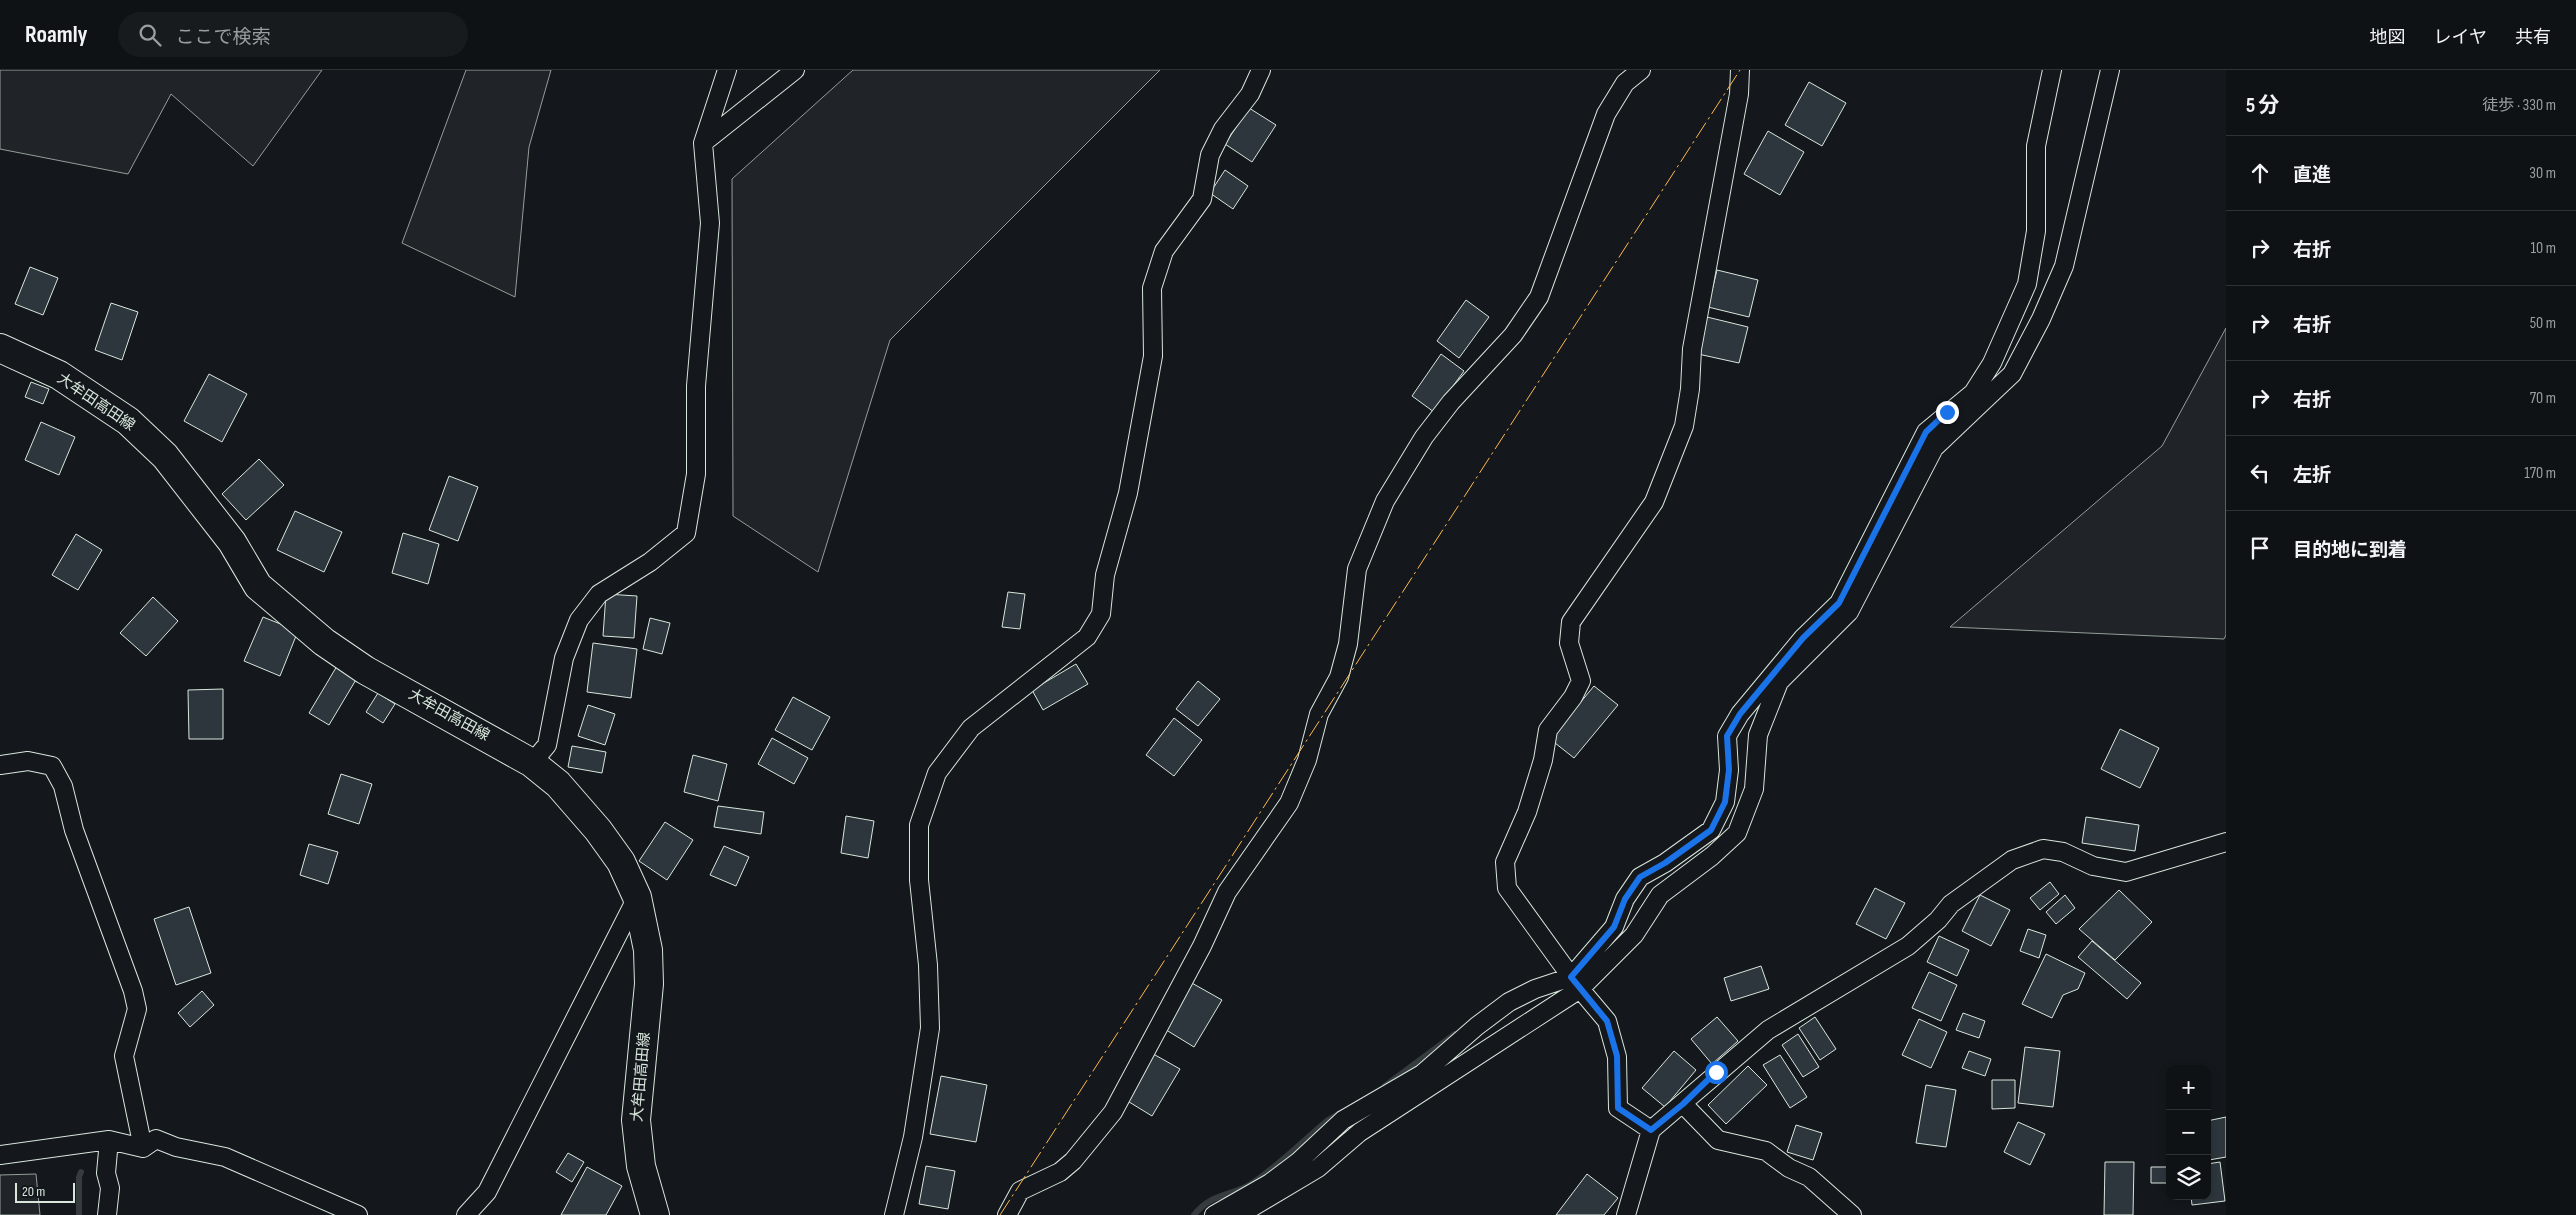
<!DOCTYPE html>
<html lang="ja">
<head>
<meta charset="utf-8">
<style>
	:root { --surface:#0f1215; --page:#181b1e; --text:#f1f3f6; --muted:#9b9ea0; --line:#2f3234 }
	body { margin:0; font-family:"Sofia Sans Condensed","Noto Sans JP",sans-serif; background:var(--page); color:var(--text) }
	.controls { position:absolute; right:15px; bottom:15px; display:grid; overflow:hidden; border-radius:10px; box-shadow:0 2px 8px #0003 }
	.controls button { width:45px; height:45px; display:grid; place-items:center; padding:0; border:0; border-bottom:1px solid var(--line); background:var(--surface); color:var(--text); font:25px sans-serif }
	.scale { position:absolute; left:15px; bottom:12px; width:60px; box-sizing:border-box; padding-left:5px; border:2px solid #d8e6dc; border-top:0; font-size:14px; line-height:18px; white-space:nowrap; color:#d8e6dc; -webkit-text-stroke:4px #14181c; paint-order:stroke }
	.stop { position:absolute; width:15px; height:15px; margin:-11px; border:4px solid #1a73e8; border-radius:50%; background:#fff }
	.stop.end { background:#1a73e8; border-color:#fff; box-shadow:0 1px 5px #0008 }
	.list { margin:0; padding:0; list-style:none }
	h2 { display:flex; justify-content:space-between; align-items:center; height:65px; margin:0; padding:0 20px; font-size:21px }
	h2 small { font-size:16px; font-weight:400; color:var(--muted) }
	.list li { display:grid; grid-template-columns:32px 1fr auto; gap:15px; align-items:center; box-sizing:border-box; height:75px; padding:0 20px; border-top:1px solid var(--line) }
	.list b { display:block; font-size:19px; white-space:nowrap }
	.list em { font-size:16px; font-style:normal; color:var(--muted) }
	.icon { flex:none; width:28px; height:28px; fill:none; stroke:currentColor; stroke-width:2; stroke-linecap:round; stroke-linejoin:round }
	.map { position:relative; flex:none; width:2226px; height:1145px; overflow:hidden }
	header { display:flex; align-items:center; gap:30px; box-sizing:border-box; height:70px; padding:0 25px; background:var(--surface); border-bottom:1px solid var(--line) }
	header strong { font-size:24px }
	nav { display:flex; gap:28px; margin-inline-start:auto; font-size:18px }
	.search { width:350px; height:45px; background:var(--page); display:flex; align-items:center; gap:12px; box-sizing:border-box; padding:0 18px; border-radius:28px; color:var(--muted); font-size:19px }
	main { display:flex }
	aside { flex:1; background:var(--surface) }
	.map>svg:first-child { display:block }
</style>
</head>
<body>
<header>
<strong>Roamly</strong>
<div class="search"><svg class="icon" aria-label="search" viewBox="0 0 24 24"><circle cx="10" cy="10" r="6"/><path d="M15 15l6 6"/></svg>ここで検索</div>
<nav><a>地図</a><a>レイヤ</a><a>共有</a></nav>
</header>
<main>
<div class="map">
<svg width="2226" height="1145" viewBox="0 0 2226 1145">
	<rect width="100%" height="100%" fill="#14181c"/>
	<path fill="#202428" stroke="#939e99" d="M0 0H322L253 96 171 24 128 104 0 79Z
		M466 0H551L529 77 515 227 402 173Z
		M853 0H1160L890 270 818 502 733 446 732 109Z
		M2226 258V565L2224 569 1950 557 2162 376Z
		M36 1104 40 1145H0V1105Z"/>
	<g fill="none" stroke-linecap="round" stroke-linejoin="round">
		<path stroke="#363b3e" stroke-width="6" d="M1385 1016 1455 964
			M79 1145V1107L81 1102
			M1194 1145C1211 1123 1231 1126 1251 1114 1275 1099 1305 1069 1328 1050L1340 1043"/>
	</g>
	<path fill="#2c363c" stroke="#d8e6dc" d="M1809 12 1846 33 1822 76 1785 55Z
		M1249 38 1276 55 1252 92 1225 74Z
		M1768 61 1804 82 1780 125 1744 104Z
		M1225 100 1248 116 1233 139 1210 123Z
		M30 197 58 208 43 245 15 234Z
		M1717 200 1758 210 1749 247 1708 237Z
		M1466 230 1489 247 1459 288 1437 271Z
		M111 233 138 242 122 290 95 280Z
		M1707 247 1748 257 1739 293 1698 284Z
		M1441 284 1464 301 1434 342 1412 326Z
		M209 304 247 324 222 372 184 351Z
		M31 312 49 319 43 334 25 327Z
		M41 352 75 367 59 405 25 390Z
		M259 389 284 415 246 450 222 424Z
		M449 406 478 417 458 471 429 460Z
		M295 441 342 462 324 502 277 480Z
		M403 463 439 474 428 514 392 503Z
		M76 464 102 480 78 520 52 505Z
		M1008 522 1025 524 1020 559 1002 557Z
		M606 524 637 526 634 568 603 566Z
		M153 527 178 551 146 586 120 563Z
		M263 547 298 561 280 606 244 591Z
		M650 548 670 553 662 584 643 579Z
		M593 573 637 579 631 628 587 622Z
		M1076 594 1088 614 1043 640 1032 620Z
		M337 596 357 608 329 655 309 643Z
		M1198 611 1220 629 1198 656 1176 639Z
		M1594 616 1618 635 1574 688 1550 669Z
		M223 619V669H189L188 620Z
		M378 623 395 634 383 653 366 642Z
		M793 627 830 647 812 680 775 660Z
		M588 635 615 644 605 675 578 666Z
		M1174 648 1202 670 1174 706 1146 685Z
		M2120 659 2159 678 2140 718 2101 699Z
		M772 668 808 688 794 714 758 694Z
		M572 676 606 682 602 703 568 697Z
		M693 685 727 694 718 731 684 722Z
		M341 704 372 714 359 754 328 744Z
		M718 736 764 742 761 764 714 757Z
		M846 746 874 751 868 788 841 783Z
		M2086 747 2139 755 2135 781 2082 773Z
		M665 752 693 770 667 810 639 791Z
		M309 774 338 782 328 814 300 805Z
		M724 776 749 787 736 816 710 805Z
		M2050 812 2059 824 2040 840 2030 828Z
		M1875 818 1905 833 1886 869 1856 854Z
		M2119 820 2152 852 2115 890 2079 859Z
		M1980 825 2010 840 1991 876 1962 861Z
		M2065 825 2075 838 2056 854 2046 842Z
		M189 837 211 903 176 915 154 849Z
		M2028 859 2046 865 2039 888 2020 881Z
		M1939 866 1969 880 1957 906 1927 892Z
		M2092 871 2141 913 2127 929 2078 887Z
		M2046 884 2085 903 2078 919 2063 925 2052 948 2022 934Z
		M1761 896 1769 919 1731 931 1724 908Z
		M1929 902 1957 915 1941 951 1912 938Z
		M1190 912 1222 930 1194 977 1163 958Z
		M202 921 214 935 190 957 178 943Z
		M1963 943 1985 951 1979 968 1956 960Z
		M1717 947 1738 971 1712 994 1691 969Z
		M1815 947 1836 979 1820 990 1799 958Z
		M1919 949 1947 962 1931 998 1902 985Z
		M1798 964 1819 997 1803 1007 1782 975Z
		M2025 977 2060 981 2053 1037 2018 1033Z
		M1148 981 1180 999 1152 1046 1121 1027Z
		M1674 981 1696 1000 1665 1037 1642 1018Z
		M1969 981 1991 989 1985 1006 1962 998Z
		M1780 985 1807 1027 1790 1038 1763 995Z
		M1748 996 1767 1015 1726 1054 1708 1035Z
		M941 1006 987 1015 976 1072 930 1064Z
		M1992 1010H2015V1038L1992 1039Z
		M1926 1015 1956 1020 1946 1077 1916 1073Z
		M2226 1047V1087L2209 1090 2207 1051Z
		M2018 1052 2045 1064 2030 1095 2004 1082Z
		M1796 1055 1822 1063 1813 1090 1787 1082Z
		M568 1083 584 1092 572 1112 556 1102Z
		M2105 1092H2134L2133 1145H2104Z
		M2220 1092 2225 1131 2192 1135 2191 1126H2207V1094Z
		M926 1096 955 1101 948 1139 919 1134Z
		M587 1097 622 1116 606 1145H561Z
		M2151 1097H2170V1113H2151Z
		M1587 1104 1618 1128 1604 1145H1556Z"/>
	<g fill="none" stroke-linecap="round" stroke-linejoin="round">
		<defs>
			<path id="minor" d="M703 73 795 0
				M1975 339 2012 304 2041 249 2064 196 2110 0
				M532 693 547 675 564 588 579 550 599 524 650 492 686 463 696 404V316L710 153 703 73 727 0
				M0 695 28 691 52 696 63 716 74 760 133 921 137 939 124 986 143 1078
				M1683 1034 1718 1070 1766 1081 1789 1098 1809 1107 1852 1145
				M1651 1060 1618 1038 1617 987 1607 951 1580 919 1507 818 1505 792 1527 742 1543 690 1548 660 1573 627 1581 611 1569 573 1571 552 1654 432 1684 356 1690 319 1692 279 1739 24 1740 0
				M0 1085 109 1070 143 1078 156 1069 176 1077 225 1087 358 1145
				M107 1145 110 1118 106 1103 109 1070
				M466 1145 487 1122 637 827
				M894 1145 913 1067 930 958 928 895 919 810V755L937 703 971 658 1087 567 1101 544 1105 505 1128 423 1153 286 1152 218 1164 181 1202 129 1210 85 1223 59 1250 24 1261 0
				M1007 1145 1020 1121 1060 1102 1073 1091 1113 1042 1202 876 1227 822 1289 733 1307 690 1319 644 1339 607 1348 574 1357 499 1385 431 1424 367 1451 332 1513 265 1539 227 1606 44 1625 13 1641 0
				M1214 1145 1270 1113 1298 1092 1343 1050 1422 1004 1477 956 1509 932 1535 919 1571 907 1614 857 1625 829 1640 807 1665 793 1711 760 1725 732 1729 700 1727 666 1740 644 1803 568 1839 533 1926 362 1973 323
				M1239 1145 1318 1098 1360 1062 1580 919 1634 865 1660 825 1712 786 1737 763 1754 719 1758 665 1779 612 1849 542 1934 378 1975 339 1973 323 1992 293 2027 214 2036 161V76L2052 0
				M1626 1145 1651 1060 1768 960 1908 876 1938 850 1951 834 2012 790 2043 779 2063 782 2093 796 2126 802 2226 772"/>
			<path id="primary" d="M0 278 59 305 128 351 165 386 232 472 258 516 324 572 365 600 532 693 558 714 598 760 621 792 637 827 648 880 649 914 636 1050 641 1096 655 1145"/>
		</defs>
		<use href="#minor" stroke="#d8e6dc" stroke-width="20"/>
		<use href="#primary" stroke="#d8e6dc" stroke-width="30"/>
		<use href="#minor" stroke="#14181c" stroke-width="18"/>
		<use href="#primary" stroke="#14181c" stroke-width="28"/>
		<path stroke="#ffb74d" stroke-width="1" stroke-dasharray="18 4 2.5 4" stroke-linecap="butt" d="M1000 1145 1740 0"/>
	</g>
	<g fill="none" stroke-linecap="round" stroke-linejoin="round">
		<path stroke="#1a73e8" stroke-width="6" d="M1716 1002 1683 1034 1651 1060 1618 1038 1617 986 1607 951 1571 907 1614 857 1625 829 1640 807 1665 793 1711 760 1725 732 1729 700 1727 666 1740 644 1803 568 1839 533 1926 362 1947 342"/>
	</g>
	<g text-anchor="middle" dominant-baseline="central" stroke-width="4" stroke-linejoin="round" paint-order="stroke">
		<g font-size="15" fill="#d8e6dc" stroke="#14181c">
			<text transform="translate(96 332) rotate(34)">大牟田高田線</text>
			<text transform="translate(449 645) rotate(29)">大牟田高田線</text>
			<text transform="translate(641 1007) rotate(-85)">大牟田高田線</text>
		</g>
	</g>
</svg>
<div class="controls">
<button>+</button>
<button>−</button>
<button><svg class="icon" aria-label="layers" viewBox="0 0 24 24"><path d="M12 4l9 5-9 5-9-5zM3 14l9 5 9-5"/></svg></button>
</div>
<div class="scale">20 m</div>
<div class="stop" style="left:1716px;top:1002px"></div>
<div class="stop end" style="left:1947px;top:342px"></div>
</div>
<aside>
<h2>5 分<small>徒歩 · 330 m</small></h2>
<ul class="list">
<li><svg class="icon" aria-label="ahead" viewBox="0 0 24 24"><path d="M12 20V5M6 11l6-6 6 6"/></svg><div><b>直進</b></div><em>30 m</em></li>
<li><svg class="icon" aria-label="right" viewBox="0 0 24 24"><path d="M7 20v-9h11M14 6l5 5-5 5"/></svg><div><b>右折</b></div><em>10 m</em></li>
<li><svg class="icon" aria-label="right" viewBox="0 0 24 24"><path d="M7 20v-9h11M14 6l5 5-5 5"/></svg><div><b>右折</b></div><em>50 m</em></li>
<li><svg class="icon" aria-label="right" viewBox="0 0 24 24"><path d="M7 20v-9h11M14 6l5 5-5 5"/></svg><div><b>右折</b></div><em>70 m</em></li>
<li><svg class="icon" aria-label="left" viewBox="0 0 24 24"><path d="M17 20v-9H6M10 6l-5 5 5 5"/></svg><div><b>左折</b></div><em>170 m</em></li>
<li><svg class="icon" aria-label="arrive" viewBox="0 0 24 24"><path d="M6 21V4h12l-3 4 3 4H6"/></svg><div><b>目的地に到着</b></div></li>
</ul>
</aside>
</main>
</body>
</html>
